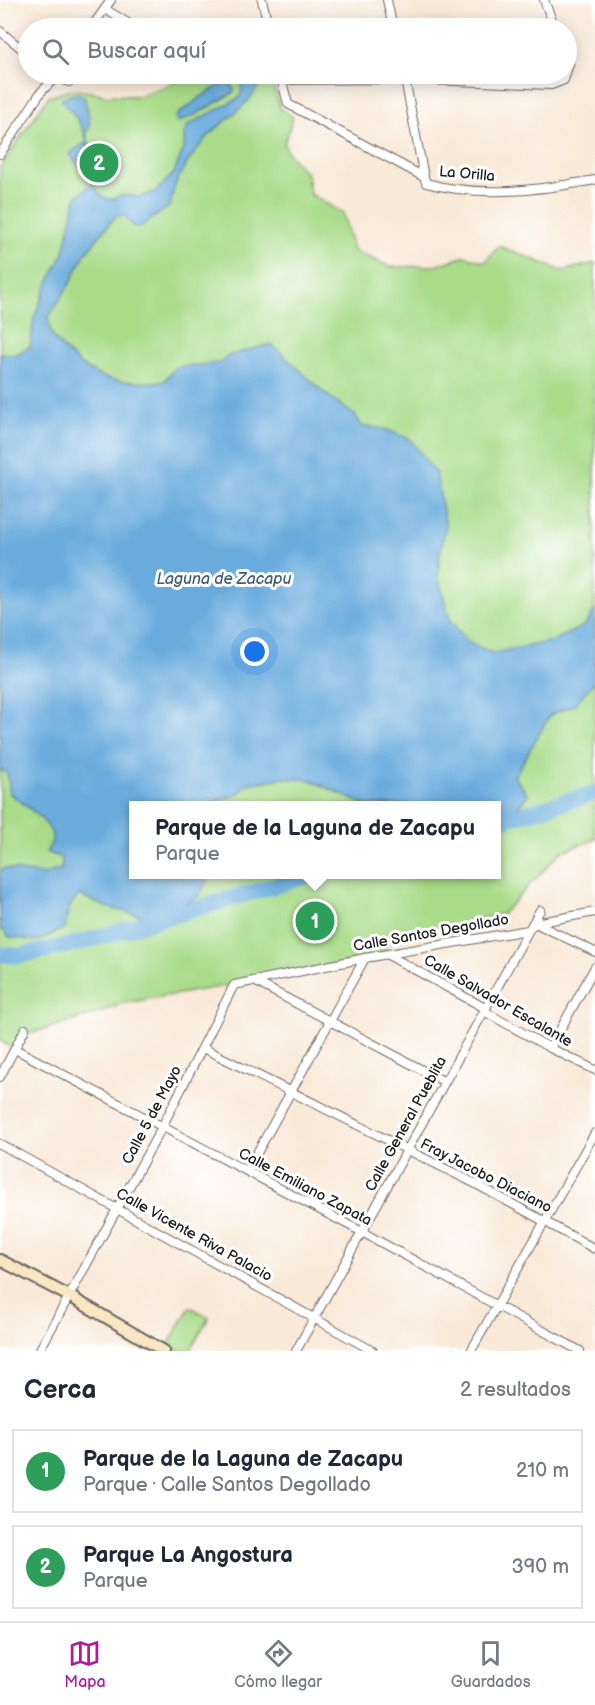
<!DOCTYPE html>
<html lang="es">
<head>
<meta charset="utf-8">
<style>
	:root { --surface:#fff; --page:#f6f6f7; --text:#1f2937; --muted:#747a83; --line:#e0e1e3; --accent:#b5179e }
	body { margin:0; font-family:"Balsamiq Sans",sans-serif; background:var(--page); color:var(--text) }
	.you { position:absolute; left:255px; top:652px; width:21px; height:21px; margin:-15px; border:4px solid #fff; border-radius:50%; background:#1a73e8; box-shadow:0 0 0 9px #1a73e833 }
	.badge { display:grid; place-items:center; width:39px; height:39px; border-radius:50%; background:var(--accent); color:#fff; font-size:20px; font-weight:700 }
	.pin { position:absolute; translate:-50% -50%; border:3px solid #fff; box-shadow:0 2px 6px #0006 }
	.popup { position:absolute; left:129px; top:801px; width:372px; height:78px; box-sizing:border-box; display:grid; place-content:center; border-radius:0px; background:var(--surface); filter:drop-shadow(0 2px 4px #0005); font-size:20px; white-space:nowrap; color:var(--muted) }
	.popup b { font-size:22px; color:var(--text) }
	.popup::after { content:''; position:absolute; left:50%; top:100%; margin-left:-12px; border:12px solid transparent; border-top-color:var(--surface) }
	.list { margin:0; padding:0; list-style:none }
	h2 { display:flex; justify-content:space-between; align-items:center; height:78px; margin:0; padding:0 24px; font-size:26px }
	h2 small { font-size:20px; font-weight:400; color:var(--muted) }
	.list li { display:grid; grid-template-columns:39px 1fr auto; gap:18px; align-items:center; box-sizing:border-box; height:84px; margin:0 12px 12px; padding:0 12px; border:2px solid var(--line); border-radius:0px }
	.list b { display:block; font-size:22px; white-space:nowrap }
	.list p { margin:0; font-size:20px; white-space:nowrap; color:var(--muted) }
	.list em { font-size:20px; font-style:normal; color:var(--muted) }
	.icon { flex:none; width:33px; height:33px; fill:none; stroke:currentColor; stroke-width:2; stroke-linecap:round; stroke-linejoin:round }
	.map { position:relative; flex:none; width:595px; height:1351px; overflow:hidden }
	.search { position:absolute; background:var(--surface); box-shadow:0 3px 15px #0003; left:18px; right:18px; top:18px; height:66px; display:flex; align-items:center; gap:15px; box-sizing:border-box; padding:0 21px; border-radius:33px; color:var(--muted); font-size:22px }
	.sheet { height:270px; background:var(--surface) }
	nav { display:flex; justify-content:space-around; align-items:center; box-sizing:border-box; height:84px; border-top:2px solid var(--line); background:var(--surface); font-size:16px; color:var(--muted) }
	nav a { display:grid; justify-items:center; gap:3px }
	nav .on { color:var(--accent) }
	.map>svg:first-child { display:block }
</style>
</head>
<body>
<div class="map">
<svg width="595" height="1351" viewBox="0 0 595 1351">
	<rect width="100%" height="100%" fill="#fff"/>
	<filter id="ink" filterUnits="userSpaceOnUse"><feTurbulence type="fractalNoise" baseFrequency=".0167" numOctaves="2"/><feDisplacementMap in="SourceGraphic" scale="12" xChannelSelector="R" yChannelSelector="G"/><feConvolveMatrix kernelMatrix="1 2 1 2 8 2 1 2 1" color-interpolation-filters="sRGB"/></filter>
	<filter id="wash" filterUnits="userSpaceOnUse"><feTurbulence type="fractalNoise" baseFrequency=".008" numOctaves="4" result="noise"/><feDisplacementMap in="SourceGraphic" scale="24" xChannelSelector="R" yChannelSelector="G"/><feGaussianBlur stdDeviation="1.35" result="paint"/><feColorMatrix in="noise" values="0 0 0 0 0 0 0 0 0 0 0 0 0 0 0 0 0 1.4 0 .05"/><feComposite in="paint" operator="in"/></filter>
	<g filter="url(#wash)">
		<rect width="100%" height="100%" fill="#f9e9d8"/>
		<path fill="#a9db89" stroke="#627c52" stroke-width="1.5" fill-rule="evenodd" d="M188 74H270L280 108 293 117 284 144 289 154 307 174 310 194 343 213 353 250 390 267 435 266 465 256 485 262 499 246 562 271 595 263V839L561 852 502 914 396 939 384 945 388 955 254 981 120 1004 103 1012 29 1034 25 1030 15 1049 0 1041V167L48 97 74 89 106 95 137 96 164 87ZM134 806H496V874H134Z
			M190 1307 209 1317 190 1351H180L168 1345Z"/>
		<path fill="#69abdd" stroke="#42647c" stroke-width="1.5" d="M245 74H260C262 100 221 120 205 140 195 152 182 168 176 183 173 190 172 198 170 206L140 227 133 226 124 215 115 217 85 254 69 285 48 318C50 335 54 338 65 350 97 384 119 382 163 382L176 367 220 363 227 356 271 344 326 394 356 416 362 426 385 429 410 439 436 474 446 526 440 552 438 577 450 620 469 643 493 653 553 641 585 625 595 610V681L574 705 550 715 514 777 528 794 517 809 497 815 496 806 365 805 310 780 282 778 248 784C236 800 227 794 212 805L134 806V874L208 875 209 878 199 896 175 910 145 917 103 906 80 895C68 904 67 915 65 928L38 941 9 937 0 927V872L4 868 44 875 62 868V858L46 852C48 849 52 843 52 839 55 826 21 801 10 794L7 772 0 770V353L14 355 30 347 34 318 46 288 64 252 76 197 92 184 87 171 79 166 69 154 85 143 89 152C87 136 81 123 71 111 67 106 63 105 62 99L76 93 84 96C86 107 94 123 86 133L91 149 90 161 97 191 100 195 111 200 122 195 141 197 156 191 174 173 184 147V134L188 125 239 98 242 90 240 80Z
			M229 83 234 89 233 93 197 114 178 122 176 121V116C189 106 213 85 229 83Z"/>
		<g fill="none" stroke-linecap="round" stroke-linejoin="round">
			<path stroke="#69abdd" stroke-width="16" d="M496 822 595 793
				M0 954 18 956 79 943 315 874"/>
		</g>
	</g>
	<g filter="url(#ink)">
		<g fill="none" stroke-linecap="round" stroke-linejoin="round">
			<defs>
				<path id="street" d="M262 0 269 28
					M387 0 393 28
					M544 0 555 28
					M105 9 136 28
					M91 28 111 0
					M0 31 28 54
					M566 57 569 64 566 73
					M52 74 69 82
					M280 74 288 104 424 177 426 183C480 198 540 190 595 180
					M404 74 424 177
					M282 80 405 79 551 85 564 80 566 74
					M0 154 41 92 59 74
					M535 923 595 952
					M388 955 485 1008 489 1014 550 1048 595 1070
					M254 981 445 1082
					M203 1048 474 1183 595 1249
					M550 1048 595 967
					M15 1049 362 1232 580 1351
					M0 1077 25 1029
					M0 1144 373 1351
					M247 1171 365 958
					M39 1351 162 1127 234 985 365 958 528 930 535 923 595 912
					M296 1351 540 910
					M471 1351 595 1133"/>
				<path id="secondary" d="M0 1260 69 1296 164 1351"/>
			</defs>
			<use href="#street" stroke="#69645e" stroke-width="10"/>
			<use href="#secondary" stroke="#69645e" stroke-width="14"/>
			<use href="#street" stroke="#fff" stroke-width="8"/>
			<use href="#secondary" stroke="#f9e7c3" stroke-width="10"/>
		</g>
	</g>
	<g text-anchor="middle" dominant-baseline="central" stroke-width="6" stroke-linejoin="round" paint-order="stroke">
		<g font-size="15" fill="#1c1c1c" stroke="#fff">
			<text transform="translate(467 174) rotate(5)">La Orilla</text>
			<text transform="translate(431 933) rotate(-10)">Calle Santos Degollado</text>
			<text transform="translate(498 1001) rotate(30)">Calle Salvador Escalante</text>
			<text transform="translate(152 1115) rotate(-62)">Calle 5 de Mayo</text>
			<text transform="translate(406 1124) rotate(-61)">Calle General Pueblita</text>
			<text transform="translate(486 1176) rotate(27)">Fray Jacobo Diaciano</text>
			<text transform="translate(305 1187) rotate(28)">Calle Emiliano Zapata</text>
			<text transform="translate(194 1235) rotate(29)">Calle Vicente Riva Palacio</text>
		</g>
		<g font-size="16" font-style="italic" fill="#3f5c73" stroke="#fff">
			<text x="224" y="579">Laguna de Zacapu</text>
		</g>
	</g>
</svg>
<div class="you"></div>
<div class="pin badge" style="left:315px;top:921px;background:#2e9e5b">1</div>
<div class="popup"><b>Parque de la Laguna de Zacapu</b>Parque</div>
<div class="pin badge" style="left:99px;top:163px;background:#2e9e5b">2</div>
<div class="search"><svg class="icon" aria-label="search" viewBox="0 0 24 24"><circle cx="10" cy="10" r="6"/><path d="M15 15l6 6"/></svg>Buscar aquí</div>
</div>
<section class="sheet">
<h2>Cerca<small>2 resultados</small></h2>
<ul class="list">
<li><span class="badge" style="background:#2e9e5b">1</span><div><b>Parque de la Laguna de Zacapu</b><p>Parque · Calle Santos Degollado</p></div><em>210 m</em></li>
<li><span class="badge" style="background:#2e9e5b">2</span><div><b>Parque La Angostura</b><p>Parque</p></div><em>390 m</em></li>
</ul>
</section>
<nav>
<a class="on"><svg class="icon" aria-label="map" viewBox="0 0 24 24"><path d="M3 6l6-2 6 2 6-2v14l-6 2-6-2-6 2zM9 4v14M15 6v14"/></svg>Mapa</a>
<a><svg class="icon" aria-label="directions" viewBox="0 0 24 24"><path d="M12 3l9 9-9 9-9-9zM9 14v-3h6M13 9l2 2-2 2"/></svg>Cómo llegar</a>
<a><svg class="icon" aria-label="saved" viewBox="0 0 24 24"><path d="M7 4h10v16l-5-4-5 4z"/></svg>Guardados</a>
</nav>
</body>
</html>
